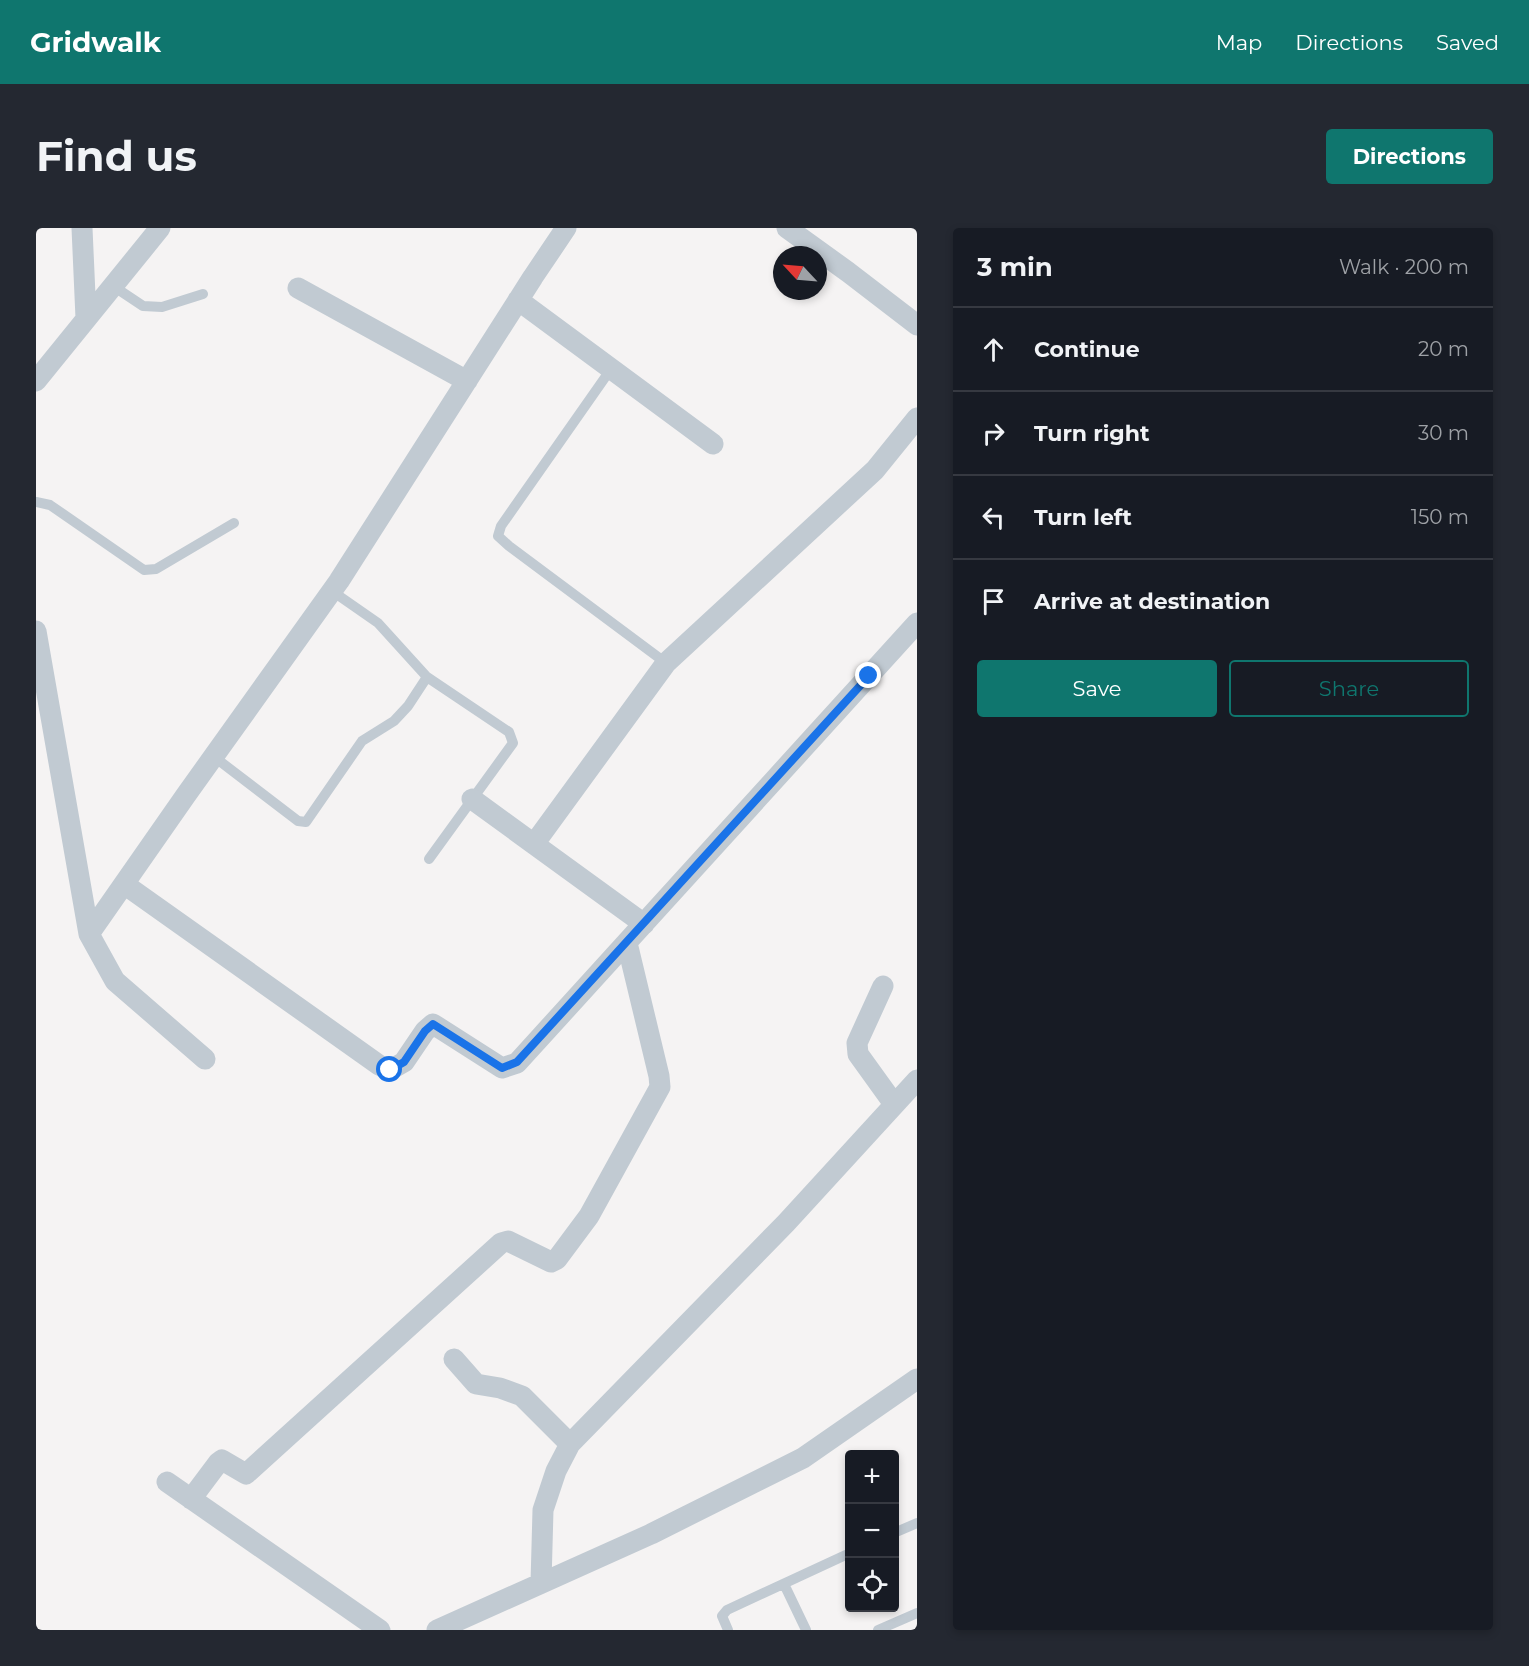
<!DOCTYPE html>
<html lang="en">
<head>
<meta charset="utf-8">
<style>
	:root { --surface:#171b24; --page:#242831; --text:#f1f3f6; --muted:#9ea1a6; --line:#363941; --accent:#0f766e }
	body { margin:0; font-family:Montserrat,sans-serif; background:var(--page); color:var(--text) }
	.controls { position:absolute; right:18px; bottom:18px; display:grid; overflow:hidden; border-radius:6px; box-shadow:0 3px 9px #0003 }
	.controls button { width:54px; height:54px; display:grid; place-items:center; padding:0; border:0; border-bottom:2px solid var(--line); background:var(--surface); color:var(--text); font:30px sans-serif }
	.compass { position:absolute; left:737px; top:18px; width:54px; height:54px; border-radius:50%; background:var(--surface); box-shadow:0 3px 9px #0003; rotate:296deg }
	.stop { position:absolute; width:18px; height:18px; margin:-14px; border:4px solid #1a73e8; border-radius:50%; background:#fff }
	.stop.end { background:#1a73e8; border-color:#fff; box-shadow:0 2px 6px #0008 }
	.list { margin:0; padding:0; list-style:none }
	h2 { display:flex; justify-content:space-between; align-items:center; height:78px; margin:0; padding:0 24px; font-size:26px }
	h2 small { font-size:20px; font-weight:400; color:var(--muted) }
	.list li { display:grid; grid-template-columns:39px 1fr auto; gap:18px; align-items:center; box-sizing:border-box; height:84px; padding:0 24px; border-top:2px solid var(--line) }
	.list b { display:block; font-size:22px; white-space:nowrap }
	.list em { font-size:20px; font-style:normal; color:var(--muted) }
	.actions { display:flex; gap:12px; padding:18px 24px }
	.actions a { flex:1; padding:14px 0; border:2px solid var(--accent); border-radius:6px; text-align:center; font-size:21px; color:var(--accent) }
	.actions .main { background:var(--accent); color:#fff }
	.icon { flex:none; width:33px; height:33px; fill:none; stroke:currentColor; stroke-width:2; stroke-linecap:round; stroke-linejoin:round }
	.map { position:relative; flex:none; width:881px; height:1402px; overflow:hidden; border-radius:6px }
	header { display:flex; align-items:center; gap:36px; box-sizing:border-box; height:84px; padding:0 30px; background:var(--accent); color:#fff }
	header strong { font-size:28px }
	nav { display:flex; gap:33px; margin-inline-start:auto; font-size:21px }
	.intro { display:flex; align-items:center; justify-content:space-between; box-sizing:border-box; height:144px; padding:0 36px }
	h1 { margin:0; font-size:42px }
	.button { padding:15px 27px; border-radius:6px; background:var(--accent); color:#fff; font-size:21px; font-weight:700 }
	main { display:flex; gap:36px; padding:0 36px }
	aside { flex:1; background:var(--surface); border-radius:6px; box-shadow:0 3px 9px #0003 }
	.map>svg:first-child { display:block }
</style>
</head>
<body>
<header>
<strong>Gridwalk</strong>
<nav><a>Map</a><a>Directions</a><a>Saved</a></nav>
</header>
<div class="intro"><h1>Find us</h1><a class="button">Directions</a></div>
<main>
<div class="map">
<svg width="881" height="1402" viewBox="0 0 881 1402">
	<rect width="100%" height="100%" fill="#f5f3f3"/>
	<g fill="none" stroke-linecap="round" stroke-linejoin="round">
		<path stroke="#c1cad2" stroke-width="10" d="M77 58 107 78 126 79 167 66
			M575 141 465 298 462 308 473 318 630 435
			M0 274 14 277 108 342 120 341 198 295
			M296 363 342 395 391 449 473 504 477 515 393 631
			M177 528 262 593 270 594 326 513 358 493 372 478 391 449
			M858 1305 881 1295
			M748 1356 770 1402
			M692 1402 686 1388 691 1382 814 1325
			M842 1402 881 1385"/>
		<path stroke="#c1cad2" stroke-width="21" d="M46 0 50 90
			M751 0 812 44 881 97
			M262 60 431 153
			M482 72 677 216
			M0 153 124 0
			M0 403 53 706 79 753 169 831
			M436 571 608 696
			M498 616 630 435 839 242 881 190
			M88 656 343 837 354 842 368 834 389 803 397 796 466 840 481 835 881 395
			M53 706 150 567 303 353 497 49 530 0
			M847 758 821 815 822 826 858 876
			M418 1131 440 1156 464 1160 486 1168 534 1216
			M131 1254 344 1402
			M155 1271 182 1235 186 1232 210 1246 465 1015 472 1013 515 1034 521 1031 553 988 624 859 623 848 591 715
			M505 1355 507 1282 520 1243 534 1216 750 995 881 852
			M401 1402 615 1306 767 1230 881 1151"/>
	</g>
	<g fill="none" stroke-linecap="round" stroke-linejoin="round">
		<path stroke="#1a73e8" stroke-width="8" d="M354 842 368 834 389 803 397 796 466 840 481 834 833 448"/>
	</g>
</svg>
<div class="controls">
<button>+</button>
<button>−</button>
<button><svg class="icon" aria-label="locate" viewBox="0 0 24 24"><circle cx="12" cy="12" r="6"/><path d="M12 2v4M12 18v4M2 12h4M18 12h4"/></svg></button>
</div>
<svg class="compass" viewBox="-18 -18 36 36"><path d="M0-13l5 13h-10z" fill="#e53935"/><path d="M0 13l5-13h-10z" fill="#9ea1a6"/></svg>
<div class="stop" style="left:354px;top:842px"></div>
<div class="stop end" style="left:833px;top:448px"></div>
</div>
<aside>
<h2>3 min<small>Walk · 200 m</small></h2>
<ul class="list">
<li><svg class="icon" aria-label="ahead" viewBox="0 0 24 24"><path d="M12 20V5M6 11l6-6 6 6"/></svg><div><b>Continue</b></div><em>20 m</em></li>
<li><svg class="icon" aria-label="right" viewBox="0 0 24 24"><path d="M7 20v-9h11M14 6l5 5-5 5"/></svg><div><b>Turn right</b></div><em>30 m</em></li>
<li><svg class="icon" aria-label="left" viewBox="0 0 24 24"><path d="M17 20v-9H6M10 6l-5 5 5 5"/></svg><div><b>Turn left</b></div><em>150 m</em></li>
<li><svg class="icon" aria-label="arrive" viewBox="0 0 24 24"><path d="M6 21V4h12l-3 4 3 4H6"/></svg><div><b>Arrive at destination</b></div></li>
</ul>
<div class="actions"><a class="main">Save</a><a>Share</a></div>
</aside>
</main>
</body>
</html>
